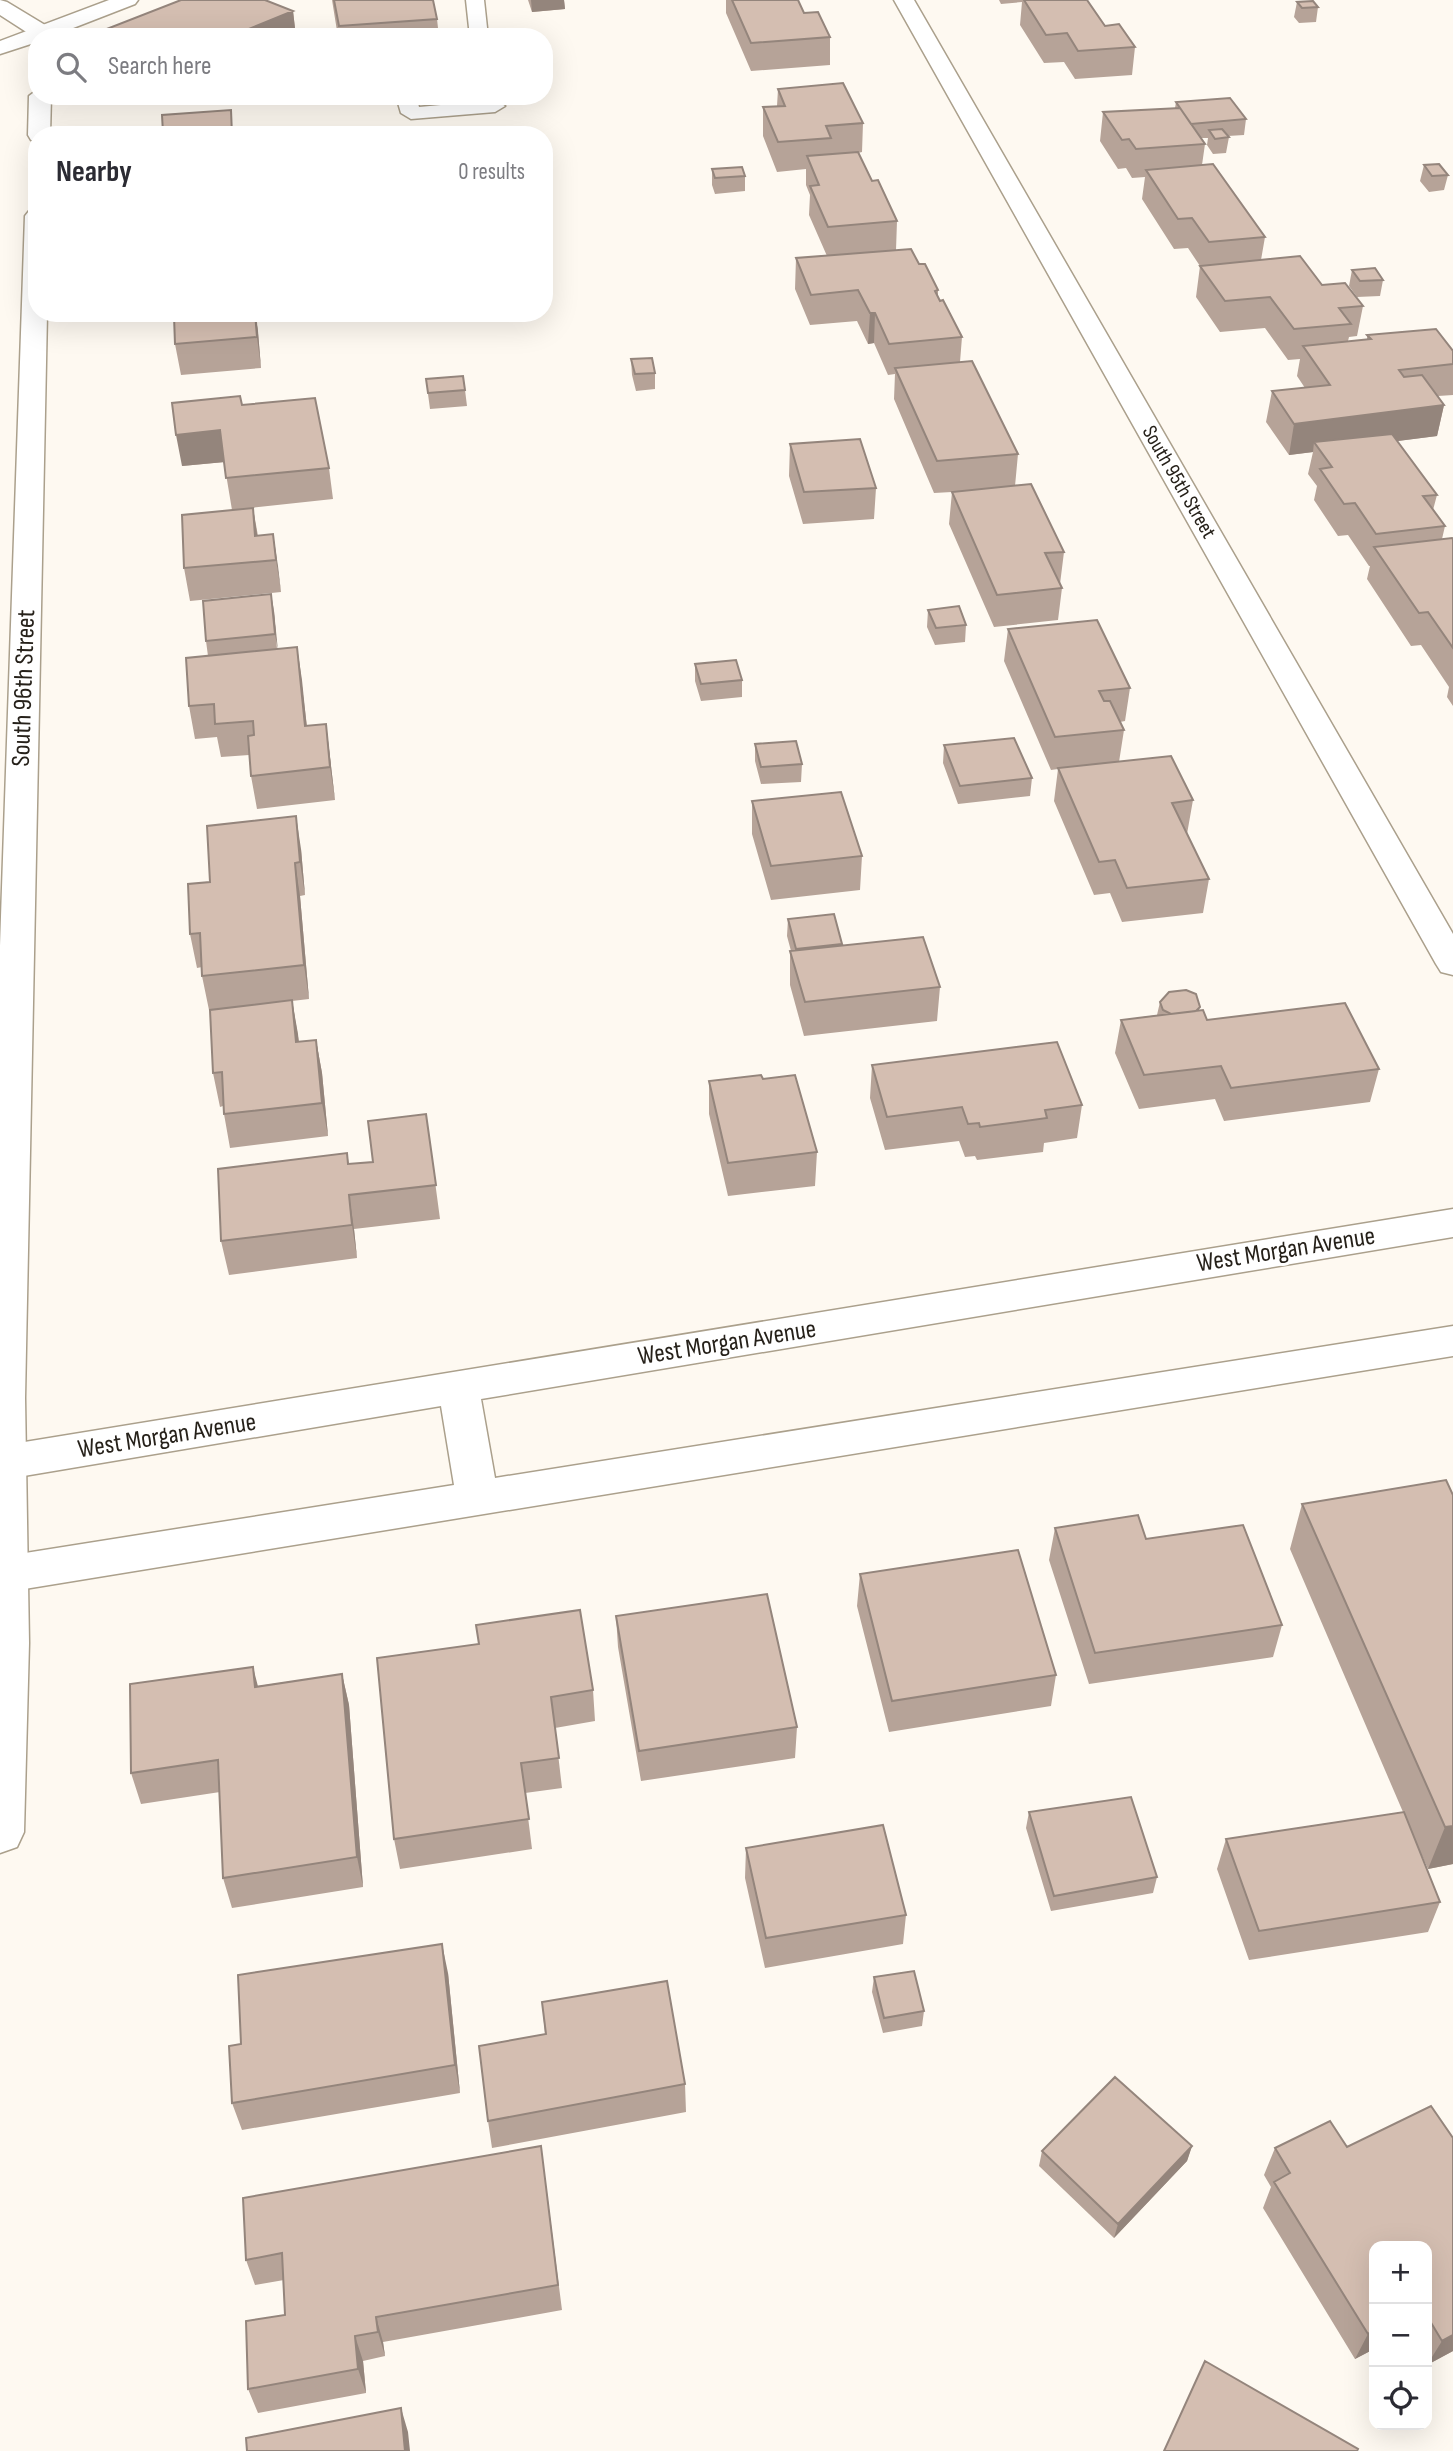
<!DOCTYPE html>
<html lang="en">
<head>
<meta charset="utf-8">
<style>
	:root { --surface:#fff; --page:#f7f7f7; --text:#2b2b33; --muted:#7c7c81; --line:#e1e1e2 }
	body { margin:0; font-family:"Sofia Sans Condensed",sans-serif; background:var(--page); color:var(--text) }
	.controls { position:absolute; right:21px; bottom:21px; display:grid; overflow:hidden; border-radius:14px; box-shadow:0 7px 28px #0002 }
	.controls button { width:63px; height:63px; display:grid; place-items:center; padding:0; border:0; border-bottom:2px solid var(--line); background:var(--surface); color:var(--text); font:35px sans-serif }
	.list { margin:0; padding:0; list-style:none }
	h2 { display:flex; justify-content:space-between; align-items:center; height:91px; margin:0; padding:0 28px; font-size:30px }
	h2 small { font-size:23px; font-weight:400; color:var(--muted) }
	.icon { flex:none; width:38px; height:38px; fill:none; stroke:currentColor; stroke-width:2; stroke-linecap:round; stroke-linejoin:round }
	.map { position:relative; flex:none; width:1453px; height:2451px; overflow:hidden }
	.search { position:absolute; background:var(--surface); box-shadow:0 7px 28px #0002; left:28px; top:28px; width:525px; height:77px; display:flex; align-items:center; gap:18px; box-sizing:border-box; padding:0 24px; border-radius:28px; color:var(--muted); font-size:26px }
	.panel { position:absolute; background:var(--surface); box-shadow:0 7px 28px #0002; left:28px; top:126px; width:525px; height:196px; border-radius:28px }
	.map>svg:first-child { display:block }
</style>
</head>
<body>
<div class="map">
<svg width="1453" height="2451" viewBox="0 0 1453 2451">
	<rect width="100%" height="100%" fill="#fef9f1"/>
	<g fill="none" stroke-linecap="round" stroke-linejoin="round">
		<defs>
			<path id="service" d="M466 0H484L488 37H470Z
				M396 96H416L419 107 495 100 505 106 495 112 411 119 401 113Z"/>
			<path id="minor" d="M0 0 7 2 50 28 52 37H37V42H33L31 35 0 15Z
				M894 0H914L1453 934V975L1441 972 1436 964Z
				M37 90V96H51L50 135H37V141L31 140 28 135 29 96Z
				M37 209V313H47L25 1398 29 1643 24 1832 17 1847 0 1853V946L25 216 29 211Z"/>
			<path id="tertiary" d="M1453 1209V1237L481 1399 495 1478 1453 1326V1356L0 1593V1557L454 1485 441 1406 0 1480V1446Z"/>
			<path id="secondary" d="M109 0H138L135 4 50 37H37V42L0 54V41Z"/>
		</defs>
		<use href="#service" stroke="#aba08c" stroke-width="3"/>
		<use href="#minor" stroke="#aba08c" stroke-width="3"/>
		<use href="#tertiary" stroke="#aba08c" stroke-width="3"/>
		<use href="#secondary" stroke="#aba08c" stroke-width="3"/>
		<use href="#service" fill="#fff" fill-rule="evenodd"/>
		<use href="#minor" fill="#fff" fill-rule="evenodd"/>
		<use href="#tertiary" fill="#fff" fill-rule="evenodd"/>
		<use href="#secondary" fill="#fff" fill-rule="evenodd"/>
	</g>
	<path fill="#b6a398" d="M332 0H433L437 19 439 37H338Z
		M528 0H564L565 9 532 12Z
		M726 0H798L804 13 830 37V65L751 71 726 13Z
		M999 0H1087L1105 26 1135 47 1132 75 1075 79 1064 62 1044 63 1020 25 1022 2 1001 4Z
		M1297 2 1318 7 1316 22 1299 23 1294 17Z
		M293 11 296 37H105L104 30Z
		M778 89 863 123 862 152 858 153 872 181 897 221 896 250 919 264 938 290V297L962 337 960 362 1018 454 1015 486 1064 552 1060 584 1062 588 1058 620 994 627 949 524 952 492 934 493 894 399 895 374 888 375 874 343 868 344 857 321 810 325 795 289 796 258 827 256 809 215 810 195 806 185V169L777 172 763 136V107L777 106Z
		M1176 102 1246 119 1244 135 1228 136 1229 137 1226 153 1213 154 1207 145 1208 138H1201L1205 144 1202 165 1265 237 1261 260 1322 285 1363 306 1357 336 1349 337 1348 341 1367 340V335L1453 351V395L1438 396 1444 405 1437 436 1397 441 1437 495 1433 510 1445 526 1442 539H1453V706L1447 697 1449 687 1421 645 1411 646 1367 579 1370 566H1369L1348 535 1338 536 1314 500 1317 486 1308 474 1313 452 1289 455 1266 422 1272 391 1305 388 1297 376 1300 359 1288 360 1265 328 1220 332 1196 297 1200 266 1188 248 1174 249 1142 199 1145 177 1132 178 1126 168 1118 169 1100 141 1103 112 1175 108Z
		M1424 165 1448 175 1444 190 1429 192 1420 181Z
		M712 169 745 176V191L715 194 712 185Z
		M1352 270 1383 280 1380 296 1357 297 1349 286Z
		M182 313H287L261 316V322H257L261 368 181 375 175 344Z
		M631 359 655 373V389L636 391 632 375Z
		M426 379 465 390 467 406 430 409Z
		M242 405 329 468 333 499 232 510 224 462 182 466Z
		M790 444 876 488 874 519 803 524 789 476Z
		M253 508 258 536 273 534 281 592 190 601 184 568Z
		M928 610 966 625 965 642 935 645 927 627Z
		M274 611 277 649 297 647 307 726 326 724 335 800 257 809 251 776 249 755 221 757 217 737 195 739 189 706 208 656 206 641Z
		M1008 629 1130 688 1125 721 1120 722 1124 730 1119 762 1193 800 1187 834 1209 879 1203 913 1122 922 1110 893 1094 895 1054 801 1058 769 1051 770 1004 661Z
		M695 664 742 680V697L701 701 695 681Z
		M755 744 802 764 801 782 761 784 755 761Z
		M944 745 1032 778 1030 796 958 804 943 763Z
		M752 801 862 856 860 890 771 900 752 834Z
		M301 849 305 895 300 896 309 999 292 1001 299 1042 316 1040 322 1073 328 1136 230 1148 224 1114 223 1106 220 1107 213 1073 226 1008 209 1010 202 976V967L197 968 190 934 210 882Z
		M788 919 842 944V946L940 987 937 1021 804 1036 790 985V951H791L787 936Z
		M1160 1002 1200 1011 1207 1020 1379 1069 1370 1102 1224 1121 1215 1099 1139 1109 1115 1053 1121 1020 1157 1015Z
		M872 1065 1082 1105 1077 1138 1044 1143 1043 1152 977 1160 975 1156 965 1157 959 1141 885 1150 870 1098Z
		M763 1079 817 1152 815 1186 728 1196 709 1114V1081Z
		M426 1114 440 1219 354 1229 357 1258 229 1275 221 1241 347 1153 349 1164 373 1162Z
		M1446 1480 1453 1864 1428 1869 1419 1849 1440 1902 1428 1932 1249 1960 1217 1869 1226 1839 1403 1812 1290 1549 1302 1504Z
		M1055 1528 1146 1539 1282 1625 1273 1657 1089 1684 1049 1560Z
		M860 1574 1056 1675 1051 1706 889 1732 857 1606Z
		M616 1616 797 1727 795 1758 641 1781 618 1647Z
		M377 1658 593 1690 595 1721 555 1728 562 1788 525 1793 532 1849 400 1869 394 1839Z
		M342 1674 349 1705 363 1887 232 1908 223 1878 220 1792 141 1804 131 1773 258 1686Z
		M1029 1812 1157 1877 1153 1893 1051 1911 1026 1828Z
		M746 1848 906 1915 903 1944 765 1968 745 1878Z
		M448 1973 460 2093 242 2130 232 2103 241 2044Z
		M874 1977 924 2011 922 2026 883 2033 872 1992Z
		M542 2002 685 2084 686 2112 492 2148 488 2121 545 2034Z
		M1453 2138V2351L1427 2365V2246H1374V2349L1355 2359 1263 2208 1271 2187 1264 2175 1275 2148 1347 2147Z
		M541 2146 562 2310 383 2342 385 2356 363 2361 366 2393 258 2413 248 2389 285 2315 284 2280 255 2285 246 2260Z
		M1192 2146 1187 2161 1114 2238 1039 2166 1042 2151Z"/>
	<path fill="#94857c" d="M531 0H564L565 9 532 12Z
		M293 11 296 37H229Z
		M255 313 258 331 261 368 257 337Z
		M870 313H875L874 343 868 344Z
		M1444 405 1437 436 1320 451 1314 442 1313 452 1289 455 1294 424Z
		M220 430 225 462 182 466 176 435Z
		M253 508 258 540 255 536Z
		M273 534 278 566 281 592 276 560Z
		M271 594 274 611 278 651 275 634Z
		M297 647 302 680 310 759 305 726Z
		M326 724 330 757 335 800 330 767Z
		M296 816 301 849 305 895 300 862Z
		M295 863 300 896 309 999 304 965Z
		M292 1000 298 1034 302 1076 296 1042Z
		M316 1040 322 1073 328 1136 322 1103Z
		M349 1195 354 1229 357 1258 352 1225Z
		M253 1667 261 1698 255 1687Z
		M342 1674 349 1705 363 1887 357 1857Z
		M1453 1826V1864L1428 1869 1445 1827Z
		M442 1944 448 1973 460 2093 455 2065Z
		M1192 2146 1187 2161 1114 2238 1118 2224Z
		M376 2317 383 2342 385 2356 378 2332Z
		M1374 2331V2349L1355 2359 1368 2334Z
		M1453 2335V2351L1427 2365 1442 2341Z
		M355 2336 363 2361 366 2393 358 2369Z
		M401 2408 408 2432 410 2451H405Z"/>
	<path fill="#d4beb1" stroke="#94857c" stroke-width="2" d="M181 0H265L293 11 229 37H121L104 30Z
		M334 0H433L437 19 339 26Z
		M732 0H798L804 13 818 12 830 37 751 43Z
		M1024 0H1087L1105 26 1119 24 1135 47 1078 51 1067 33 1046 35Z
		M1313 1 1318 7 1302 8 1297 2Z
		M843 83 863 123 826 126 831 138 778 142 763 107 785 106 778 89Z
		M1230 98 1246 119 1191 124 1176 102Z
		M1180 108 1205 144 1136 149 1129 139 1122 140 1103 112Z
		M231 110 232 135H150V134L163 133 162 115Z
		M1222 129 1229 137 1215 139 1209 130Z
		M858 152 872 181 878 180 897 221 828 227 810 186 819 185 807 156Z
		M1213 164 1265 237 1209 242 1192 218 1178 219 1146 170Z
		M1439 164 1448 175 1432 176 1424 165Z
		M742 167 745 176 715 178 712 169Z
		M911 249 919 264H925L938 290 935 291 940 301 943 300 962 337 889 344 875 313H870L858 290 811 295 796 258Z
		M1300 256 1322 285 1345 283 1363 306 1339 308 1351 324 1294 329 1270 297 1225 301 1200 266Z
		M1375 268 1383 280 1360 281 1352 270Z
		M182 313H255L257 337 175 344 174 316H182Z
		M1436 329 1453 351V364L1399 370 1404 377 1422 375 1444 405 1294 424 1272 391 1330 385 1303 346 1371 339 1367 335Z
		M652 358 655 373 635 374 631 359Z
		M972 361 1018 454 937 461 895 368Z
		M463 376 465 390 428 393 426 379Z
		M240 396 242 405 315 398 329 468 226 478 220 430 176 435 172 403Z
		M1392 434 1437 495 1423 496 1445 526 1376 534 1355 503 1344 504 1320 469 1332 467 1314 442Z
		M860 439 876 488 804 492 790 444Z
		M1031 484 1064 552 1045 553 1062 588 997 595 952 492Z
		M253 508 255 536 273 534 276 560 184 568 182 515Z
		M1452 538 1453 539V648L1428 612 1419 613 1374 547Z
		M271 594 275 634 206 641 203 601Z
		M959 606 966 625 936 628 928 610Z
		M1097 620 1130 688 1099 691 1104 701H1110L1124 730 1055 737 1008 629Z
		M297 647 305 726 326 724 330 767 251 776 248 736 254 735 253 721 215 724 214 704 189 706 186 658Z
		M736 660 742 680 701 684 695 664Z
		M1014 738 1032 778 960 786 944 745Z
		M796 741 802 764 761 767 755 744Z
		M1171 756 1193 800 1172 803 1209 879 1127 888 1115 860 1099 862 1058 768Z
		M841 792 862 856 771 866 752 801Z
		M296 816 300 862 295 863 304 965 202 976 200 933 190 934 188 884 210 882 207 826Z
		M834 914 842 944 796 949 788 919Z
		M923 937 940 987 805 1002 790 951Z
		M1186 990 1196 994 1200 1007 1196 1011 1171 1014 1163 1010 1160 1002 1169 992Z
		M292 1000 296 1042 316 1040 322 1103 224 1114 222 1072 213 1073 210 1010Z
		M1345 1003 1379 1069 1231 1088 1221 1066 1144 1075 1121 1020 1203 1010 1207 1020Z
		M1057 1042 1082 1105 1045 1110 1047 1118 980 1127 979 1123 968 1124 962 1107 887 1117 872 1065Z
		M761 1075 763 1079 795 1075 817 1152 728 1163 709 1081Z
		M426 1114 436 1185 349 1195 352 1225 221 1241 218 1169 347 1153 348 1164 373 1162 368 1121Z
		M1446 1480 1453 1495V1826L1445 1827 1302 1504Z
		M1138 1515 1146 1539 1243 1525 1282 1625 1095 1653 1055 1528Z
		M1018 1550 1056 1675 892 1701 860 1574Z
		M767 1594 797 1727 639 1751 616 1616Z
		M580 1610 593 1690 551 1697 559 1758 521 1763 529 1819 394 1839 377 1658 479 1644 476 1625Z
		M253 1667 255 1687 342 1674 357 1857 223 1878 218 1760 131 1773 130 1684Z
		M1131 1797 1157 1877 1054 1896 1029 1812Z
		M1404 1812 1440 1902 1259 1931 1226 1839Z
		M883 1825 906 1915 766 1938 746 1848Z
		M442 1944 455 2065 232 2103 229 2046 241 2044 238 1975Z
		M914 1971 924 2011 884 2018 874 1977Z
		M667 1981 685 2084 488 2121 479 2046 546 2034 542 2002Z
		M1115 2077 1192 2146 1118 2224 1042 2151Z
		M1431 2106 1453 2138V2335L1442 2341 1427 2316V2246H1374V2331L1368 2334 1274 2182 1290 2173 1275 2148 1330 2121 1347 2147Z
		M541 2146 558 2285 376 2317 378 2332 355 2336 358 2369 248 2389 246 2321 285 2315 282 2253 246 2260 243 2198Z
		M1205 2361 1358 2449 1357 2451H1164Z
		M401 2408 405 2451H247L246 2438Z"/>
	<g text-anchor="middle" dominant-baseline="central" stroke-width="6" stroke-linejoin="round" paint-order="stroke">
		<g font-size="21" fill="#26211a" stroke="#fff">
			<text transform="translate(1179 482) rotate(60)">South 95th Street</text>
		</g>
		<g font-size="26" fill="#26211a" stroke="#fff">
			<text transform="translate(24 688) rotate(-88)">South 96th Street</text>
			<text transform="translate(1286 1250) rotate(-9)">West Morgan Avenue</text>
			<text transform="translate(727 1343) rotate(-9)">West Morgan Avenue</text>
			<text transform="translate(167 1436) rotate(-9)">West Morgan Avenue</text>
		</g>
	</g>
</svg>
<div class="controls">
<button>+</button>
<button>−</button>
<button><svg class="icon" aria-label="locate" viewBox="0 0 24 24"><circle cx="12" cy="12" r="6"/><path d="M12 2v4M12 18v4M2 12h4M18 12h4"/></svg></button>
</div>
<div class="search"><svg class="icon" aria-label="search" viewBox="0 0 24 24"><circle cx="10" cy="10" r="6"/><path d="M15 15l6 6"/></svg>Search here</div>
<section class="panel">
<h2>Nearby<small>0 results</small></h2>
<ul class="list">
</ul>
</section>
</div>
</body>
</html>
